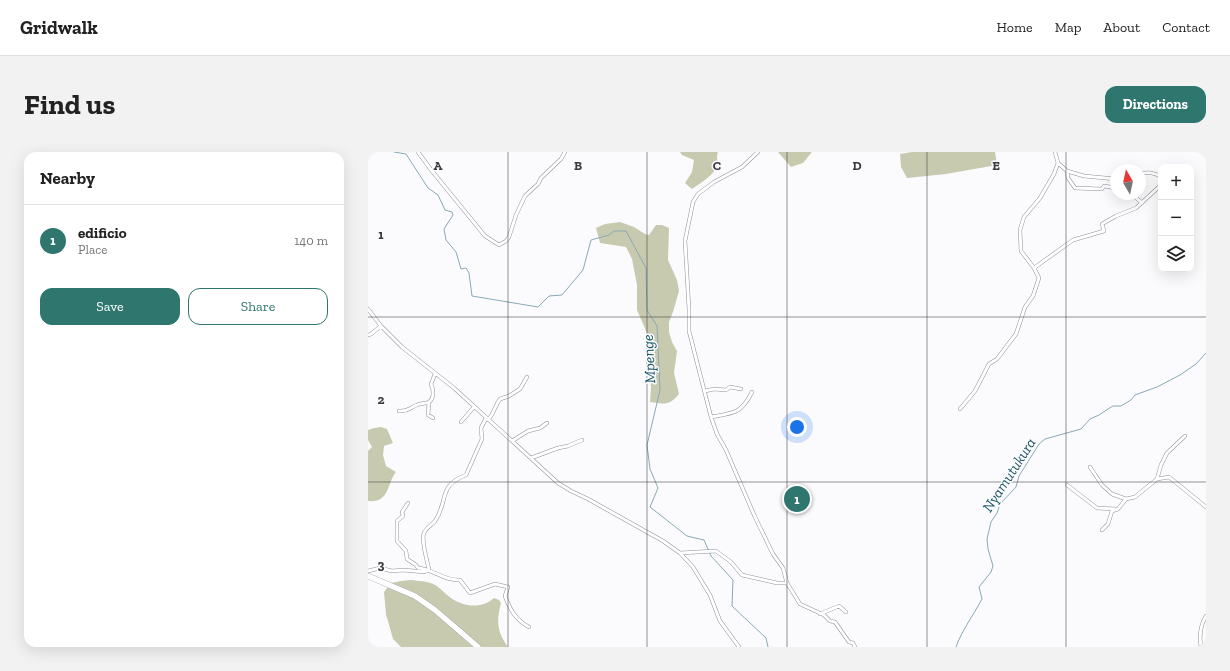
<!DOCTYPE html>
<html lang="en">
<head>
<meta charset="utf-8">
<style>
	:root { --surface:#fff; --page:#f2f2f2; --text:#222; --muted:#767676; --line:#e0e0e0; --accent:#2e766e }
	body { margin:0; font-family:"Zilla Slab",serif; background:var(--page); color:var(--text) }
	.controls { position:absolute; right:12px; top:12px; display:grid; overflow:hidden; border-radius:8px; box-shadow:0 4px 16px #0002 }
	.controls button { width:36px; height:36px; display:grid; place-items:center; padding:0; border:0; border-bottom:1px solid var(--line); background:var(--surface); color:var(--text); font:20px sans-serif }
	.compass { position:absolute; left:742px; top:12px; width:36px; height:36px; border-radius:50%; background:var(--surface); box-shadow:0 4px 16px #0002; rotate:351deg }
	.you { position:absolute; left:429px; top:275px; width:14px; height:14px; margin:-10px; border:3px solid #fff; border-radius:50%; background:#1a73e8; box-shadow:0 0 0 6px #1a73e833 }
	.badge { display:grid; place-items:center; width:26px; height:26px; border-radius:50%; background:var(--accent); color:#fff; font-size:13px; font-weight:700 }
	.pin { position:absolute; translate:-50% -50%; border:2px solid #fff; box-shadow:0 1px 4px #0006 }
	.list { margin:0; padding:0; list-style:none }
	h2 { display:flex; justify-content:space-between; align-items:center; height:52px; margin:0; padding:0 16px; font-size:17px }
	h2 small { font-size:13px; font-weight:400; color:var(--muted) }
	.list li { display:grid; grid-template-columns:26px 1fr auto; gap:12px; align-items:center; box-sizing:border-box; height:72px; padding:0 16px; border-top:1px solid var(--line) }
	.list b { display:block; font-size:15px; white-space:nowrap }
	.list p { margin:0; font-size:13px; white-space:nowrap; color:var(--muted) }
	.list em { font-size:13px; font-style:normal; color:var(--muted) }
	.actions { display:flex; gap:8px; padding:12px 16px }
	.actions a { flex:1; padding:9px 0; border:1px solid var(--accent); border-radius:12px; text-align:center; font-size:14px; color:var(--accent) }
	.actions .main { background:var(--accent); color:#fff }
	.icon { flex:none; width:22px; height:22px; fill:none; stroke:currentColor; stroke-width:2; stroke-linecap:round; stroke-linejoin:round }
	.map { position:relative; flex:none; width:838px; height:495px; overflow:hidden; border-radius:12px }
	header { display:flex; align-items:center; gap:24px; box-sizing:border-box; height:56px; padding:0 20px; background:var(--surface); border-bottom:1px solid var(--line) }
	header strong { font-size:19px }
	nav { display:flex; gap:22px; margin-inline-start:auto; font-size:14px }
	.intro { display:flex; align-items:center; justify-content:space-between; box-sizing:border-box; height:96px; padding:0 24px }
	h1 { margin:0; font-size:28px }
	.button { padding:10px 18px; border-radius:12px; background:var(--accent); color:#fff; font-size:14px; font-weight:700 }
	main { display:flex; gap:24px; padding:0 24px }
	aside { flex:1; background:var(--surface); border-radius:12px; box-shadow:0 4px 16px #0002 }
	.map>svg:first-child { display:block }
</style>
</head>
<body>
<header>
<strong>Gridwalk</strong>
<nav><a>Home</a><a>Map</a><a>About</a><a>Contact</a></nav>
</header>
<div class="intro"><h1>Find us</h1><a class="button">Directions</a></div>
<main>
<aside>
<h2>Nearby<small></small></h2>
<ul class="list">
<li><span class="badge">1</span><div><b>edificio</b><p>Place</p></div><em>140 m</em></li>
</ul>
<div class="actions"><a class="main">Save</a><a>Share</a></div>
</aside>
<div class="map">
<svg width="838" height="495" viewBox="0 0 838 495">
	<rect width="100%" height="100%" fill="#fbfbfe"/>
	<path fill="#c8cab0" d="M312 0H350C348 5 350 8 349 13 347 23 332 31 324 37L317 31 324 20 326 8 314 3Z
		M410 0H444L435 11 423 15Z
		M544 0H627L629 13 578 22 539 26 533 15 532 2Z
		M252 70 266 75 277 82 281 83 288 73H294L301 76 300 108 309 128 311 139 305 160 301 170V180L304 190 309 199 306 221 311 242C301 254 297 252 282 250L283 235 279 194V181L269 158V133L264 107 258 95 232 91 228 76 237 72Z
		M13 275 19 277 25 291 16 294 15 303 18 314 28 320C18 333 22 351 0 349V299L4 295 0 288V278L6 276Z
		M43 428C50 429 59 429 65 432 72 435 76 441 83 446 96 455 114 457 126 446L131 448 133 451C128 470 129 479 140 495H33L25 487 18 462 16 440 23 431 33 429Z"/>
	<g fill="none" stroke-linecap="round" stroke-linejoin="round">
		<path stroke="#89a9b4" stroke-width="1" d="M26 0 38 2 60 36 70 43 77 58 84 60 85 63 76 77 78 88 88 100 93 117 98 116 101 121 104 144 170 155 181 144 194 143 215 118 223 88 241 83 246 79H258L278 116 279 158 289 174 292 238 279 293 282 317 290 336 282 355 319 384 336 388 343 404 365 428 364 454 398 486 400 495
			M588 495C594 478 605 464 614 447L611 435 623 420 625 414 620 397 619 387 623 370 629 361 632 352 648 335 651 324 671 292 677 287 713 277 722 267 731 263 740 257 745 254H753L763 248 767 243 789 235 812 223 828 212 838 201"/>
		<defs>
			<path id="minor" d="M50 0 64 19 117 84 131 93 138 89 141 85 148 63 157 44 170 32 173 26 193 7 197 0
				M390 0 374 15 346 30 330 42 325 50 317 89 321 157V179L343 265 349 282 358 298 387 365 405 402 415 416 419 431 432 452 456 463 462 469 467 470 481 490 485 491 487 495
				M690 11 699 19 716 24 748 27
				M699 19 700 26 707 36 734 37 736 34 748 36
				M772 22C780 20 786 20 793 25
				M756 42 766 44 774 51
				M666 116 705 88 736 79 734 72 748 64 768 56 793 33
				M0 157 13 174 34 195 86 236 190 331 203 339 220 347 295 389 312 401 325 415 342 443 352 469 371 495
				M0 183 3 182 13 174
				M337 239 346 237 358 238 362 235 373 237
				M61 250 60 263 65 266
				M592 257 607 239 621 212 629 207 648 182 657 155 665 144 671 126 666 116 653 99 652 78 656 65 672 46 686 22 690 11 687 0
				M31 259C40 260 41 256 49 253 52 251 58 252 61 250 67 246 65 236 63 232L67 222
				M343 265C366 261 373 262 384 240
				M120 268C127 260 126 255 132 247L141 244 152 237 159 225
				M93 270 106 255
				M144 289 160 279 172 276 179 271
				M163 306 190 296 200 294 214 288
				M722 315 734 333 744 342 758 347
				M789 327 793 313 799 301 817 284
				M699 333 729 356 748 357
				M40 351 34 360 35 364 29 369V389L38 399 39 407 48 413 50 416C65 417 76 429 92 428L102 441 127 432 140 435 137 444C142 458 148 468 161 475
				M734 378 740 372 744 359 750 357 758 347 767 345 789 327 801 325 838 355
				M312 401 348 399 363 410 374 423 409 431H419
				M0 419 12 416 24 419 35 418 57 420 61 417C59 409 53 388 56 381 58 376 64 373 67 369 81 349 69 334 98 323L114 287 113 276 118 266
				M452 462 471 454 478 460
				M833 495C831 483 832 474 838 464"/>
			<path id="trunk" d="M0 424 47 444 67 458 110 495"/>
		</defs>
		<use href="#minor" stroke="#908f9c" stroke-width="4"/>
		<use href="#trunk" stroke="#908f9c" stroke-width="6"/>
		<use href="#minor" stroke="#fff" stroke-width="3"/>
		<use href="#trunk" stroke="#fff" stroke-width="5.5"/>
	</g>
	<path fill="none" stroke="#3a3a40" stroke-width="1" stroke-opacity="0.55" d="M140 0V495M279 0V495M419 0V495M559 0V495M698 0V495M0 165H838M0 330H838"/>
	<g text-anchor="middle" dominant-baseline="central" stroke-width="3" stroke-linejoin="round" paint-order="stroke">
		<g font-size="15" font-style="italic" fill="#155360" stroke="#fbfbfe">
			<text transform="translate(281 207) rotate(-93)">Mpenge</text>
			<text transform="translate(641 323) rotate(-57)">Nyamutukura</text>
		</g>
	</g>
	<g font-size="13" text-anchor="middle" font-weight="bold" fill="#3a3a40" stroke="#fbfbfe" stroke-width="3" stroke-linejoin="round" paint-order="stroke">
		<text x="70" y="18">A</text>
		<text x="210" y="18">B</text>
		<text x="349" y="18">C</text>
		<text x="489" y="18">D</text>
		<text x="628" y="18">E</text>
		<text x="13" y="87">1</text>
		<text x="13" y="252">2</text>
		<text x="13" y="417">3</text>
	</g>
</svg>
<div class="controls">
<button>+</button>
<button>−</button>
<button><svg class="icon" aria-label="layers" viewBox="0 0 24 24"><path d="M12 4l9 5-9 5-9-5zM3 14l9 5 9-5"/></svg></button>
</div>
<svg class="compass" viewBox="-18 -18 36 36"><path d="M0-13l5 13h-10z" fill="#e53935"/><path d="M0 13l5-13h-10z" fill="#767676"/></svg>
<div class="you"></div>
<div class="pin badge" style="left:429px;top:347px">1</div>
</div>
</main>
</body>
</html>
